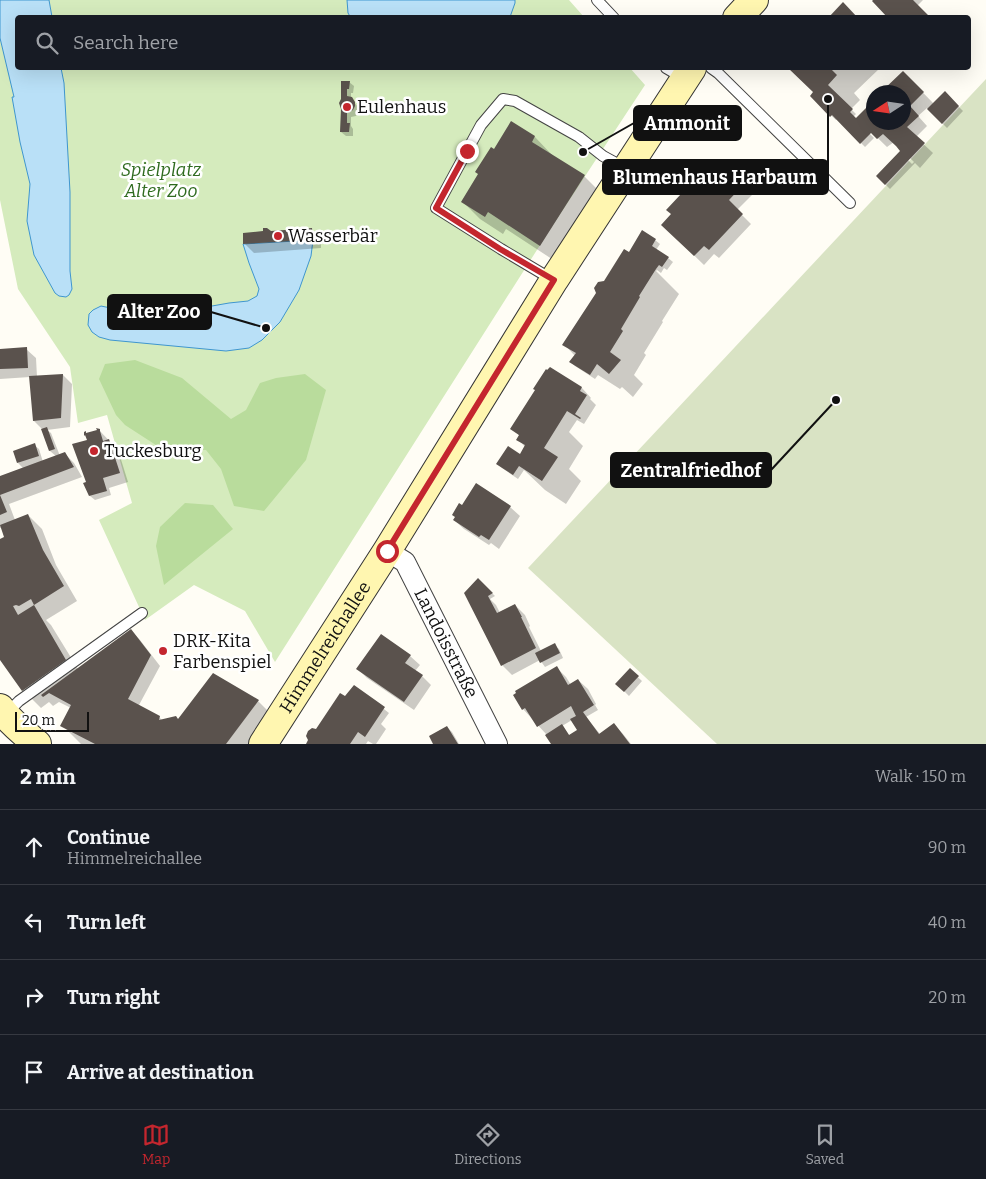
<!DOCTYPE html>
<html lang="en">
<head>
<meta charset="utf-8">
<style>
	:root { --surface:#171b24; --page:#242831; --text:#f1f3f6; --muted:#9ea1a6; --line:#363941; --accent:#c4262e }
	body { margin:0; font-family:Bitter,serif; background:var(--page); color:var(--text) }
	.compass { position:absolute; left:866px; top:85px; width:45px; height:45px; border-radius:50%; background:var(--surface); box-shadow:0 5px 20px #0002; rotate:258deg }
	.scale { position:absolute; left:15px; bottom:12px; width:74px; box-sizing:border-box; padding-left:5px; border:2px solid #111; border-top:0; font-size:14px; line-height:18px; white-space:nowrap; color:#111; -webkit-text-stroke:4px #fff; paint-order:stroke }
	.stop { position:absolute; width:15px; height:15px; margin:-11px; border:4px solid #c4262e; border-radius:50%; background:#fff }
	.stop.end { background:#c4262e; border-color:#fff; box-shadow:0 1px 5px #0008 }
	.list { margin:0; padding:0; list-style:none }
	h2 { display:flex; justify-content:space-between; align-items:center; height:65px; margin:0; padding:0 20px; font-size:21px }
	h2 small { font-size:16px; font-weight:400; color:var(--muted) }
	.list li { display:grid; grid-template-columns:32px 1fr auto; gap:15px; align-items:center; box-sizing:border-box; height:75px; padding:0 20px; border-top:1px solid var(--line) }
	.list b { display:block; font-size:19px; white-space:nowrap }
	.list p { margin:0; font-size:16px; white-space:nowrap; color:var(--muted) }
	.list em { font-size:16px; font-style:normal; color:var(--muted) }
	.icon { flex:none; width:28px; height:28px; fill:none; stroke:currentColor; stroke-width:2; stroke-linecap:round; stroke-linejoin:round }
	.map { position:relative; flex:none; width:986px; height:744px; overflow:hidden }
	.search { position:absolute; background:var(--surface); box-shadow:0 5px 20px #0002; left:15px; right:15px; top:15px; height:55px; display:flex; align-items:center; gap:12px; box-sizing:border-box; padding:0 18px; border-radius:5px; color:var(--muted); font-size:19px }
	.sheet { height:365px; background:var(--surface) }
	nav { display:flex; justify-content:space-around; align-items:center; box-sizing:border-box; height:70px; border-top:1px solid var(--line); background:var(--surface); font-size:14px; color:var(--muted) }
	nav a { display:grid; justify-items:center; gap:2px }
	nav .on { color:var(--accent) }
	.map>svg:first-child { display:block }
</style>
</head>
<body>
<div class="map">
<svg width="986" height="744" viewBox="0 0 986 744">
	<rect width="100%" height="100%" fill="#fffdf5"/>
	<path fill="#d5ebbd" d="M0 0H569L584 17 18 18V68H630L645 85 549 231 275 662 245 611 194 585 145 620 99 520 132 503 107 415 78 423 70 367 18 289 0 200Z"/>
	<path fill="#b9dc9c" d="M135 360 182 378 231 419 246 410 260 383 276 378 305 374 326 390 306 460 264 511 234 506 221 469 206 450 162 449 125 425 116 415 99 379 105 364Z
		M185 503 213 505 233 529 164 585 156 546 160 527Z"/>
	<path fill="#d9e3c4" d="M986 79V744H717L528 568Z"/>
	<path fill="#b9e0f7" stroke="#3f96cf" d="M0 0H49L52 17 18 18V68H61L64 83 70 192V271L72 289 69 295 66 297 59 296 55 293 34 255 27 221 30 184 20 142 12 97H14L0 38Z
		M347 0H515V3L510 17 351 18 348 13Z
		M313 240 311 256 299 290 280 322 262 340 249 348 226 351 110 340 99 337 92 332 88 325 89 314 93 310 101 306 125 311 178 312 229 303 248 301 257 296 259 289 249 263 243 244Z"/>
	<path fill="#0003" fill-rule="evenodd" d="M875 0H923L917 6 929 18H890Z
		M789 68H880L854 93 860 100 851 109 856 114 853 117 874 138 865 147 837 119 836 120 811 96 815 93Z
		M903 72 934 104 945 93 963 111 947 128 927 108 918 116 927 126 916 137 933 153 920 168 915 163 890 189 877 176 900 152 912 164 914 162 894 142 887 147 857 118 874 122H904V92H883Z
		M349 82 354 86 353 93H351V99L359 108V111L356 116 351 117V126L353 129V136H346L341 132 342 109 340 104Z
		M512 123 535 137 552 155V156L584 176 602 194 558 263 506 229 503 234 480 219 462 201Z
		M733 175 753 194 737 210 751 224 719 258 714 254 704 265 672 234Z
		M311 229 321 239V248L254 253 245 244 270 232Z
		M655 240 660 244 656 250 668 258 673 262 667 270 664 268 661 273 657 270 656 271 679 294 662 321 663 322 644 353 646 355 634 375 643 384 633 397 622 387 620 389 598 375 595 379 575 366 571 362 575 356 564 344 604 282Z
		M26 349 36 358 37 377 63 375 72 384 70 427 47 430 51 433 60 456 65 454 74 463 82 477 9 504 15 520 28 515 42 529 56 565 77 601 46 620 51 625 78 669 131 630 140 640 160 666 139 705 142 708 159 717 163 721 179 720 213 675 258 701 276 719 257 744H81L62 725 71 708 59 702 53 706 49 702 41 708 23 690 0 658V540L6 538 2 527 0 528V478L24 469 18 463 34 445 39 449 43 462 57 457 50 451 42 429 34 421 30 377 0 379V350Z
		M550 368 582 388 591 398 590 399 596 405 584 424 577 420 569 432 583 446 569 469 581 481 566 504 545 490 524 470 518 479 502 468 498 464 525 459V447L518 439 520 436 512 429Z
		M99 430 118 450 128 482 109 488 111 495 95 500 90 496 88 484V440Z
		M510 507 520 516 499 549 491 543 489 545 464 529 454 520Z
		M478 580 495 596 490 599 496 605 500 613 515 605 525 615 530 626 529 627 541 651 554 645 559 649 563 658 545 667 540 660 512 675 502 665 466 593Z
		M410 656 420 665 415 671 422 676 431 685 414 710 367 678 358 669Z
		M557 668 566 677 571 685 578 680 588 689 596 704 595 705 598 710 586 717 600 734 614 724 623 734 631 744H552L546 734 523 709ZM572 720 579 730 570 736 562 726Z
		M630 670 642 681 629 696 617 684Z
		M354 686 389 713 381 724 386 729 376 744H373L368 741 366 744H307L316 730 350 701Z
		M447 727 452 732 459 744H435Z"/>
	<path fill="#5a524d" d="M873 0H913L928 15 925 18H888L872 1Z
		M843 2 858 18H828Z
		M788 68H833L831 69 837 75 828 85 853 109 850 112 856 118 874 100V122H904V92H881L903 71 924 92 910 106 919 116 907 127 925 143 885 185 876 176 900 151 896 146 883 134 877 139 871 133 860 144 832 115 830 117 810 96 813 92Z
		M341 81H350L349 89H347V96L352 97 355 102V106L353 110 347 113V123H350L349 132H340L341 109 339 103 341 99Z
		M945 91 959 106 942 124 927 109Z
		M511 121 535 136 532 142 585 175 540 246 488 212 485 217 461 202 478 174 475 172 491 147 494 149Z
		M712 161 728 177 733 173 744 184 729 200 743 214 709 250 704 246 694 256 661 225 671 214 666 210Z
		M263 228H267L271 231 312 228 313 240 243 244V233L263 231Z
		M642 230 656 239 652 246 669 257 662 267 659 265 656 269 639 296 640 297 621 329 623 331 610 352 621 360 609 374 597 364 590 375 569 362 576 353 562 345 596 293 594 288 598 282 604 281 624 249 629 252Z
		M27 347 28 368 0 369V349Z
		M550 367 582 387 580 391 587 395 575 414 581 418 580 419 567 411 544 448 558 457 542 481 519 466 513 475 496 464 508 446 520 454 525 445 516 440 519 435 510 429 535 390 533 389 546 369 547 370Z
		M63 374 61 418 33 421 29 376Z
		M47 427 55 449 49 451 41 429Z
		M96 428 100 429V431L103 441 109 439 120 473 103 478 107 491 89 496 83 483 86 482 72 444 87 440 85 435 84 436V432L86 431V433L97 430Z
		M35 443 39 456 17 463 13 451Z
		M65 452 74 467 0 495V476Z
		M476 483 511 506 489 540 481 535 479 537 453 520 455 517 452 515 459 503 462 505Z
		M0 495 7 512 0 515Z
		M28 514 43 550 64 586 34 605 31 599 19 606 16 605 13 606 18 615 34 605 66 660 22 691 0 660V539L4 537 0 525Z
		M478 578 493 593 488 596 497 613 515 604 522 617H521L536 648 501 666 464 593Z
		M131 629 151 655 128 699 160 716 159 720 176 716 178 719 213 673 259 700 226 744H95L60 726 71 705 49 693 43 697 41 695Z
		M381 634 411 655 405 663 423 675 404 702 356 669Z
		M555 643 560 653 540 663 535 653Z
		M557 666 568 685 578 679 594 705 583 712 599 734 614 723 630 744H551L545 735 562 724 569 735 577 730 570 719 576 716 571 706 537 727 525 708 522 710 513 695 516 693 515 691Z
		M630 668 639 676 624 692 615 684Z
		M354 685 385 707 365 737 358 732 350 744H306L308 740 306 736 308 731 312 728 316 729 340 693 345 696Z
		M447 726 458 744H433L429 736Z"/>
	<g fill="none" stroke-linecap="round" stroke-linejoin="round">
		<defs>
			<path id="lane" d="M597 0 614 18
				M666 68 683 78
				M711 68 718 73 850 203
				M553 280 501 249 436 208 481 125 503 99 515 101 579 137 603 156 625 168
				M6 714 19 701 142 613"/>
			<g id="street">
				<path id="s1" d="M387 551 405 562 497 744"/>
			</g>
			<g id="secondary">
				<path d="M737 18 754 0"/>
				<path d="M0 708C10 722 24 733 37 744"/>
				<path id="s2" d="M263 744 387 551 554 280 692 68"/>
			</g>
		</defs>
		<use href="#lane" stroke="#444" stroke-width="12"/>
		<use href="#street" stroke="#444" stroke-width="22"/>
		<use href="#secondary" stroke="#333" stroke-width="30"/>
		<use href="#lane" stroke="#fff" stroke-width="10"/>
		<use href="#street" stroke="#fff" stroke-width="20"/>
		<use href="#secondary" stroke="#fff6b0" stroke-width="28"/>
	</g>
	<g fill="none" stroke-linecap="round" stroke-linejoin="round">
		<path stroke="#c4262e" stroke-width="6" d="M387 551 554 280 500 249 436 208 467 151"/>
	</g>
	<g fill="#c4262e" stroke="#fff" stroke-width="2">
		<circle cx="347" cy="107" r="5"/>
		<circle cx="278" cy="236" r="5"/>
		<circle cx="94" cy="451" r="5"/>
		<circle cx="163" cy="651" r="5"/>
	</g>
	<g text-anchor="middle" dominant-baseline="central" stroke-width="5" stroke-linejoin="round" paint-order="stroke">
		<g font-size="18" fill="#111" stroke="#fff" text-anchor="start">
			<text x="357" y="107">Eulenhaus</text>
			<text x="288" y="236">Wasserbär</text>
			<text x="104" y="451">Tuckesburg</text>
			<text x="173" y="641">DRK-Kita<tspan x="173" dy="21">Farbenspiel</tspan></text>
		</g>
		<g font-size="18" font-style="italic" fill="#2f6b1f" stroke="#fff">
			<text x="161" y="170">Spielplatz<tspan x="161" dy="21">Alter Zoo</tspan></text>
		</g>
		<g font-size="18" fill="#111" stroke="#fff">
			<text stroke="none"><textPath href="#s1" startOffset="112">Landoisstraße</textPath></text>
			<text stroke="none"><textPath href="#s2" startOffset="115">Himmelreichallee</textPath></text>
		</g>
	</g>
	<path fill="none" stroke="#111" stroke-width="2" d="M583 152L634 123M828 99L828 177M266 328L211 312M836 400L771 470"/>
	<g fill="#111" stroke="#fff" stroke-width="2">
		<circle cx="583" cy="152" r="5"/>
		<circle cx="828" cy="99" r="5"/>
		<circle cx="266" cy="328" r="5"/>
		<circle cx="836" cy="400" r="5"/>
	</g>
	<g fill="#111" stroke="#111" stroke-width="2">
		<rect x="634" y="106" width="107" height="34" rx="5"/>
		<rect x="603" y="160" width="225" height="34" rx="5"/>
		<rect x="108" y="295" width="103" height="34" rx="5"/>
		<rect x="611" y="453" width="160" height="34" rx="5"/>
	</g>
	<g font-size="19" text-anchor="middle" font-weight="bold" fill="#fff">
		<text x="687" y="130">Ammonit</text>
		<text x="715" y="184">Blumenhaus Harbaum</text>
		<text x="159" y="318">Alter Zoo</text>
		<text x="691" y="477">Zentralfriedhof</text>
	</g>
</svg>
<svg class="compass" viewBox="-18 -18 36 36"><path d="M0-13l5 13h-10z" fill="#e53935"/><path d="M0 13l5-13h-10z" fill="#9ea1a6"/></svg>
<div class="scale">20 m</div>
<div class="stop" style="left:387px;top:551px"></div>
<div class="stop end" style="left:467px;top:151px"></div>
<div class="search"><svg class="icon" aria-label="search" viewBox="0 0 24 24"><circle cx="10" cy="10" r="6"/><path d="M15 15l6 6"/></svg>Search here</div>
</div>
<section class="sheet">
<h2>2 min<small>Walk · 150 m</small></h2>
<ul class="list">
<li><svg class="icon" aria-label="ahead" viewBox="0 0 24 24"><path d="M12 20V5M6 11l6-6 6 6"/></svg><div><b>Continue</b><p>Himmelreichallee</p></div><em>90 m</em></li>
<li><svg class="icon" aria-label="left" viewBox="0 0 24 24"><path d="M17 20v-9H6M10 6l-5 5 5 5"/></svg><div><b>Turn left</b></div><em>40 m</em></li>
<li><svg class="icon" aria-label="right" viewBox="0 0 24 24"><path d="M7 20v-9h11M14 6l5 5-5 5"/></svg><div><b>Turn right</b></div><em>20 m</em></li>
<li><svg class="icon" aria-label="arrive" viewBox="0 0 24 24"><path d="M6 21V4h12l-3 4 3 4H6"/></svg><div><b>Arrive at destination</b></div></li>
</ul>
</section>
<nav>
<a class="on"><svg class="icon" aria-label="map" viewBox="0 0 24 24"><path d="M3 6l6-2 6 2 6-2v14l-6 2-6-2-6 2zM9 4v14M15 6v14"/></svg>Map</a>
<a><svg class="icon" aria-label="directions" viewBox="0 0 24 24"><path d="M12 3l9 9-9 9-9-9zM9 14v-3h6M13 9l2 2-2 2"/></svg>Directions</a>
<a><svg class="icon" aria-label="saved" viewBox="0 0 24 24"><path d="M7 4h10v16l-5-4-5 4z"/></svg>Saved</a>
</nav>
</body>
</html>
